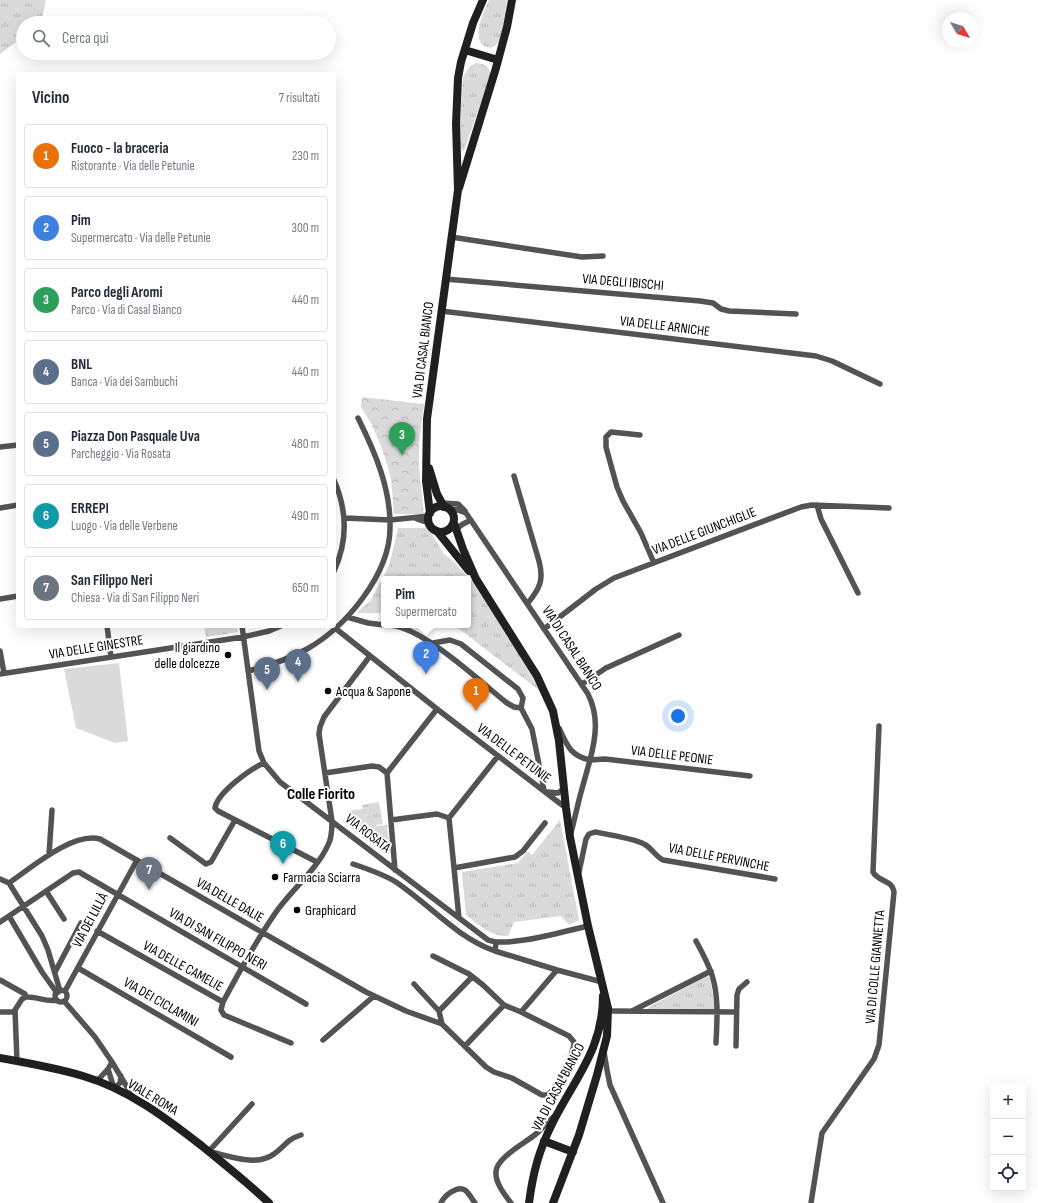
<!DOCTYPE html>
<html lang="it">
<head>
<meta charset="utf-8">
<style>
	:root { --surface:#fff; --page:#f2f2f3; --text:#1f2937; --muted:#747a83; --line:#e0e1e3; --accent:#2563eb }
	body { margin:0; font-family:"Sofia Sans Condensed",sans-serif; background:var(--page); color:var(--text) }
	.controls { position:absolute; right:12px; bottom:12px; display:grid; overflow:hidden; border-radius:4px; box-shadow:0 4px 16px #0002 }
	.controls button { width:36px; height:36px; display:grid; place-items:center; padding:0; border:0; border-bottom:1px solid var(--line); background:var(--surface); color:var(--text); font:20px sans-serif }
	.compass { position:absolute; left:942px; top:12px; width:36px; height:36px; border-radius:50%; background:var(--surface); box-shadow:0 4px 16px #0002; rotate:128deg }
	.you { position:absolute; left:678px; top:716px; width:14px; height:14px; margin:-10px; border:3px solid #fff; border-radius:50%; background:#1a73e8; box-shadow:0 0 0 6px #1a73e833 }
	.badge { display:grid; place-items:center; width:26px; height:26px; border-radius:50%; background:var(--accent); color:#fff; font-size:13px; font-weight:700 }
	.pin { position:absolute; translate:-50% -33px; filter:drop-shadow(0 1px 2px #0008) }
	.pin::after { content:''; position:absolute; top:21px; width:14px; height:12px; background:inherit; clip-path:polygon(0 0,100% 0,50% 100%) }
	.popup { position:absolute; left:381px; top:576px; width:90px; height:52px; box-sizing:border-box; display:grid; place-content:center; border-radius:4px; background:var(--surface); filter:drop-shadow(0 1px 3px #0005); font-size:13px; white-space:nowrap; color:var(--muted) }
	.popup b { font-size:15px; color:var(--text) }
	.popup::after { content:''; position:absolute; left:50%; top:100%; margin-left:-8px; border:8px solid transparent; border-top-color:var(--surface) }
	.list { margin:0; padding:0; list-style:none }
	h2 { display:flex; justify-content:space-between; align-items:center; height:52px; margin:0; padding:0 16px; font-size:17px }
	h2 small { font-size:13px; font-weight:400; color:var(--muted) }
	.list li { display:grid; grid-template-columns:26px 1fr auto; gap:12px; align-items:center; box-sizing:border-box; height:64px; margin:0 8px 8px; padding:0 8px; border:1px solid var(--line); border-radius:4px }
	.list b { display:block; font-size:15px; white-space:nowrap }
	.list p { margin:0; font-size:13px; white-space:nowrap; color:var(--muted) }
	.list em { font-size:13px; font-style:normal; color:var(--muted) }
	.icon { flex:none; width:22px; height:22px; fill:none; stroke:currentColor; stroke-width:2; stroke-linecap:round; stroke-linejoin:round }
	.map { position:relative; flex:none; width:1038px; height:1203px; overflow:hidden }
	.search { position:absolute; background:var(--surface); box-shadow:0 4px 16px #0002; left:16px; top:16px; width:320px; height:44px; display:flex; align-items:center; gap:10px; box-sizing:border-box; padding:0 14px; border-radius:22px; color:var(--muted); font-size:15px }
	.panel { position:absolute; background:var(--surface); box-shadow:0 4px 16px #0002; left:16px; top:72px; width:320px; height:556px; border-radius:4px }
	.map>svg:first-child { display:block }
</style>
</head>
<body>
<div class="map">
<svg width="1038" height="1203" viewBox="0 0 1038 1203">
	<defs>
		<pattern id="grass-tufts" width="24" height="20" patternUnits="userSpaceOnUse"><rect width="24" height="20" fill="#dadada"/><path d="M3 7l-1-3M5 7V3M7 7l1-3M15 17l-1-3M17 17v-4M19 17l1-3" fill="none" stroke="#b9b9b9"/></pattern>
		<pattern id="park-crowns" width="20" height="18" patternUnits="userSpaceOnUse"><rect width="20" height="18" fill="#dadada"/><path d="M2 6a3 3 0 1 1 6 0M12 15a3 3 0 1 1 6 0" fill="none" stroke="#b9b9b9"/></pattern>
	</defs>
	<rect width="100%" height="100%" fill="#fff"/>
	<path fill="url(#grass-tufts)" d="M0 0H46L41 23H23V37L0 54Z
		M489 0H507C505 10 503 35 498 43 495 46 492 49 487 47 469 42 484 11 489 0Z
		M476 63C484 63 491 67 490 76L464 151 461 149 459 139 463 77 470 66Z
		M398 528H428L444 554 455 563 473 583 516 650 540 691 454 625H468V579H384V613H356L370 601 389 566Z
		M379 802 383 824 376 825V826L387 825 390 852 387 856 342 821 352 820 351 810 363 809 362 805Z
		M560 820 579 920 569 925 561 916 514 922 508 936C491 937 478 924 466 915L462 872 518 863 528 851 532 855Z
		M707 976 710 978 715 1009 712 1011 648 1010 647 1008Z"/>
	<path fill="url(#park-crowns)" d="M362 397 424 404 419 445V467L424 514H394L391 479 387 464 381 446 371 423 361 407Z
		M204 626H237L238 632 206 637Z"/>
	<path fill="#dadada" d="M119 663 128 741 115 743 76 728 64 669Z"/>
	<g fill="none" stroke-linecap="round" stroke-linejoin="round">
		<path stroke="#535353" stroke-width="5.5" d="M451 237 582 257 603 256
			M445 279 700 301 713 303 721 309 729 311 796 314
			M441 311 816 356 832 361 880 384
			M640 435 611 432 606 437V447L617 487 623 501 641 533 654 563
			M0 447 18 445
			M514 476 539 561C544 580 540 588 528 603
			M334 480C347 510 348 541 334 571
			M442 503 458 504 465 511
			M817 505 821 519 858 593
			M0 508 18 505
			M449 509 458 510 466 513 588 694C599 716 596 737 590 760L605 759 750 776
			M345 518 390 520 429 516
			M417 519 429 523
			M456 529 463 524 471 520
			M0 599 18 596
			M347 617 368 623 384 625
			M390 625C424 628 479 681 507 703L514 707 521 708
			M107 626 111 657
			M242 626 259 751 264 763 280 782 488 940C508 948 565 931 588 926
			M335 628 437 709 566 808
			M544 629 596 589 614 578 801 507 812 505 889 508
			M433 643 450 640 461 644 518 689 523 698 521 708
			M0 651 4 673
			M248 671C268 666 289 659 307 649 346 627 390 574 390 528 391 489 375 452 358 418
			M0 674 243 637 269 631 281 626
			M582 684 606 668 679 635
			M521 708 532 729 544 790
			M559 728C567 745 570 756 590 760L580 796 571 833
			M264 763C250 769 217 793 215 808L218 811 317 862
			M325 773 372 766 379 767 387 773
			M548 792 558 793 562 790 564 786
			M391 820 437 814 449 818
			M170 838 206 864 211 862 235 820
			M49 855 52 810
			M353 864C368 869 383 874 396 882 430 905 456 937 495 951L496 943
			M454 868 515 857 523 851 545 823
			M395 870 387 773 437 709
			M579 872 586 839 589 834 595 832C606 834 636 839 644 844 652 848 655 856 663 860L775 879
			M0 879 9 883 42 936 48 950 60 991
			M9 883C31 868 72 832 100 839L366 992 406 1011 442 1024
			M46 891 64 919
			M9 916 42 972 57 993
			M459 918 449 818 498 756
			M0 922 73 873 79 872 306 1004
			M97 931 223 1002 221 1010 224 1015 291 1043
			M696 941C702 952 708 963 712 975 719 997 717 1021 716 1043
			M495 951 557 970 602 982
			M433 956 469 974 483 985 504 1005
			M78 968 231 1057
			M55 972 81 923
			M0 980 25 994 26 997C37 996 47 1003 57 1000
			M414 984 439 1011 442 1024 486 1067 494 1072 512 1078 542 1095H547C555 1091 575 1050 574 1042L569 1036 521 1012
			M55 996a6 6 0 1 1 12 0a6 6 0 1 1-12 0Z
			M65 991 137 860
			M64 1001 95 1037 112 1062
			M223 1002C239 972 255 943 274 915 289 892 317 870 328 845 332 838 332 829 332 821L319 734 320 727 324 717 370 656
			M439 1011 472 977
			M609 1011 736 1012
			M632 1011 711 971
			M0 1012H15
			M323 1040 374 996
			M465 1046 504 1005 521 1012 557 970
			M736 1046 737 995 739 989 747 982
			M604 1052 607 1070 610 1085 663 1203
			M17 1061 15 1010 22 999 26 997
			M108 1069 114 1088 120 1083 121 1076
			M97 1081 108 1069 112 1062 133 1097
			M209 1151 252 1104
			M211 1152C230 1156 256 1167 274 1154 286 1146 285 1140 301 1135
			M441 1203C444 1196 457 1185 465 1190 469 1193 472 1199 475 1203
			M511 1203C505 1195 495 1183 496 1172 496 1158 525 1143 536 1134 543 1128 548 1120 556 1115
			M811 1203 822 1133 874 1059 879 1045 894 892C892 879 878 882 873 872L879 726"/>
		<path stroke="#202020" stroke-width="8" d="M465 50 498 60
			M459 188 496 68 507 27 512 0
			M429 468 437 494 444 507
			M428 519a13 13 0 1 1 26 0a13 13 0 1 1-26 0Z
			M430 513 426 481 427 419 458 190 456 124 458 78 461 62 473 23 483 0
			M454 523 463 549 476 579 537 676 553 711 559 741 566 808 570 837 588 926 608 1008 607 1036 597 1075 579 1135 553 1203
			M437 531 469 571
			M0 1058C28 1063 56 1068 83 1076 128 1089 166 1118 202 1146 225 1165 248 1183 269 1203
			M544 1141 573 1152
			M529 1203C533 1172 539 1150 553 1122 575 1078 603 1049 603 996"/>
	</g>
	<g fill="#000" stroke="#fff" stroke-width="1.5">
		<circle cx="228" cy="655" r="4"/>
		<circle cx="328" cy="691" r="4"/>
		<circle cx="275" cy="877" r="4"/>
		<circle cx="297" cy="910" r="4"/>
	</g>
	<g text-anchor="middle" dominant-baseline="central" stroke-width="4" stroke-linejoin="round" paint-order="stroke">
		<g font-size="14" fill="#000" stroke="#fff">
			<text transform="translate(623 282) rotate(5)">VIA DEGLI IBISCHI</text>
			<text transform="translate(665 326) rotate(7)">VIA DELLE ARNICHE</text>
			<text transform="translate(423 350) rotate(-83)">VIA DI CASAL BIANCO</text>
			<text transform="translate(704 531) rotate(-21)">VIA DELLE GIUNCHIGLIE</text>
			<text transform="translate(96 647) rotate(-9)">VIA DELLE GINESTRE</text>
			<text transform="translate(572 648) rotate(57)">VIA DI CASAL BIANCO</text>
			<text transform="translate(514 753) rotate(37)">VIA DELLE PETUNIE</text>
			<text transform="translate(672 755) rotate(7)">VIA DELLE PEONIE</text>
			<text transform="translate(368 833) rotate(38)">VIA ROSATA</text>
			<text transform="translate(719 857) rotate(11)">VIA DELLE PERVINCHE</text>
			<text transform="translate(230 900) rotate(30)">VIA DELLE DALIE</text>
			<text transform="translate(90 920) rotate(-62)">VIA DEI LILLÀ</text>
			<text transform="translate(218 939) rotate(30)">VIA DI SAN FILIPPO NERI</text>
			<text transform="translate(183 966) rotate(29)">VIA DELLE CAMELIE</text>
			<text transform="translate(875 967) rotate(-85)">VIA DI COLLE GIANNETTA</text>
			<text transform="translate(161 1002) rotate(30)">VIA DEI CICLAMINI</text>
			<text transform="translate(558 1087) rotate(-62)">VIA DI CASAL BIANCO</text>
			<text transform="translate(153 1097) rotate(31)">VIALE ROMA</text>
		</g>
		<g font-size="14" fill="#000" stroke="#fff" text-anchor="start">
			<text x="220" y="647" text-anchor="end">Il giardino<tspan x="220" dy="16">delle dolcezze</tspan></text>
			<text x="336" y="691">Acqua &amp; Sapone</text>
			<text x="283" y="877">Farmacia Sciarra</text>
			<text x="305" y="910">Graphicard</text>
		</g>
		<g font-size="16" font-weight="bold" fill="#000" stroke="#fff">
			<text x="321" y="794">Colle Fiorito</text>
		</g>
	</g>
</svg>
<div class="controls">
<button>+</button>
<button>−</button>
<button><svg class="icon" aria-label="locate" viewBox="0 0 24 24"><circle cx="12" cy="12" r="6"/><path d="M12 2v4M12 18v4M2 12h4M18 12h4"/></svg></button>
</div>
<svg class="compass" viewBox="-18 -18 36 36"><path d="M0-13l5 13h-10z" fill="#e53935"/><path d="M0 13l5-13h-10z" fill="#747a83"/></svg>
<div class="you"></div>
<div class="pin badge" style="left:476px;top:711px;background:#e8710a">1</div>
<div class="pin badge" style="left:426px;top:674px;background:#3f7fe0">2</div>
<div class="popup"><b>Pim</b>Supermercato</div>
<div class="pin badge" style="left:402px;top:455px;background:#2e9e5b">3</div>
<div class="pin badge" style="left:298px;top:682px;background:#5c6f8a">4</div>
<div class="pin badge" style="left:267px;top:690px;background:#5c6f8a">5</div>
<div class="pin badge" style="left:283px;top:864px;background:#0f9aa8">6</div>
<div class="pin badge" style="left:149px;top:890px;background:#6b7280">7</div>
<div class="search"><svg class="icon" aria-label="search" viewBox="0 0 24 24"><circle cx="10" cy="10" r="6"/><path d="M15 15l6 6"/></svg>Cerca qui</div>
<section class="panel">
<h2>Vicino<small>7 risultati</small></h2>
<ul class="list">
<li><span class="badge" style="background:#e8710a">1</span><div><b>Fuoco - la braceria</b><p>Ristorante · Via delle Petunie</p></div><em>230 m</em></li>
<li><span class="badge" style="background:#3f7fe0">2</span><div><b>Pim</b><p>Supermercato · Via delle Petunie</p></div><em>300 m</em></li>
<li><span class="badge" style="background:#2e9e5b">3</span><div><b>Parco degli Aromi</b><p>Parco · Via di Casal Bianco</p></div><em>440 m</em></li>
<li><span class="badge" style="background:#5c6f8a">4</span><div><b>BNL</b><p>Banca · Via dei Sambuchi</p></div><em>440 m</em></li>
<li><span class="badge" style="background:#5c6f8a">5</span><div><b>Piazza Don Pasquale Uva</b><p>Parcheggio · Via Rosata</p></div><em>480 m</em></li>
<li><span class="badge" style="background:#0f9aa8">6</span><div><b>ERREPI</b><p>Luogo · Via delle Verbene</p></div><em>490 m</em></li>
<li><span class="badge" style="background:#6b7280">7</span><div><b>San Filippo Neri</b><p>Chiesa · Via di San Filippo Neri</p></div><em>650 m</em></li>
</ul>
</section>
</div>
</body>
</html>
